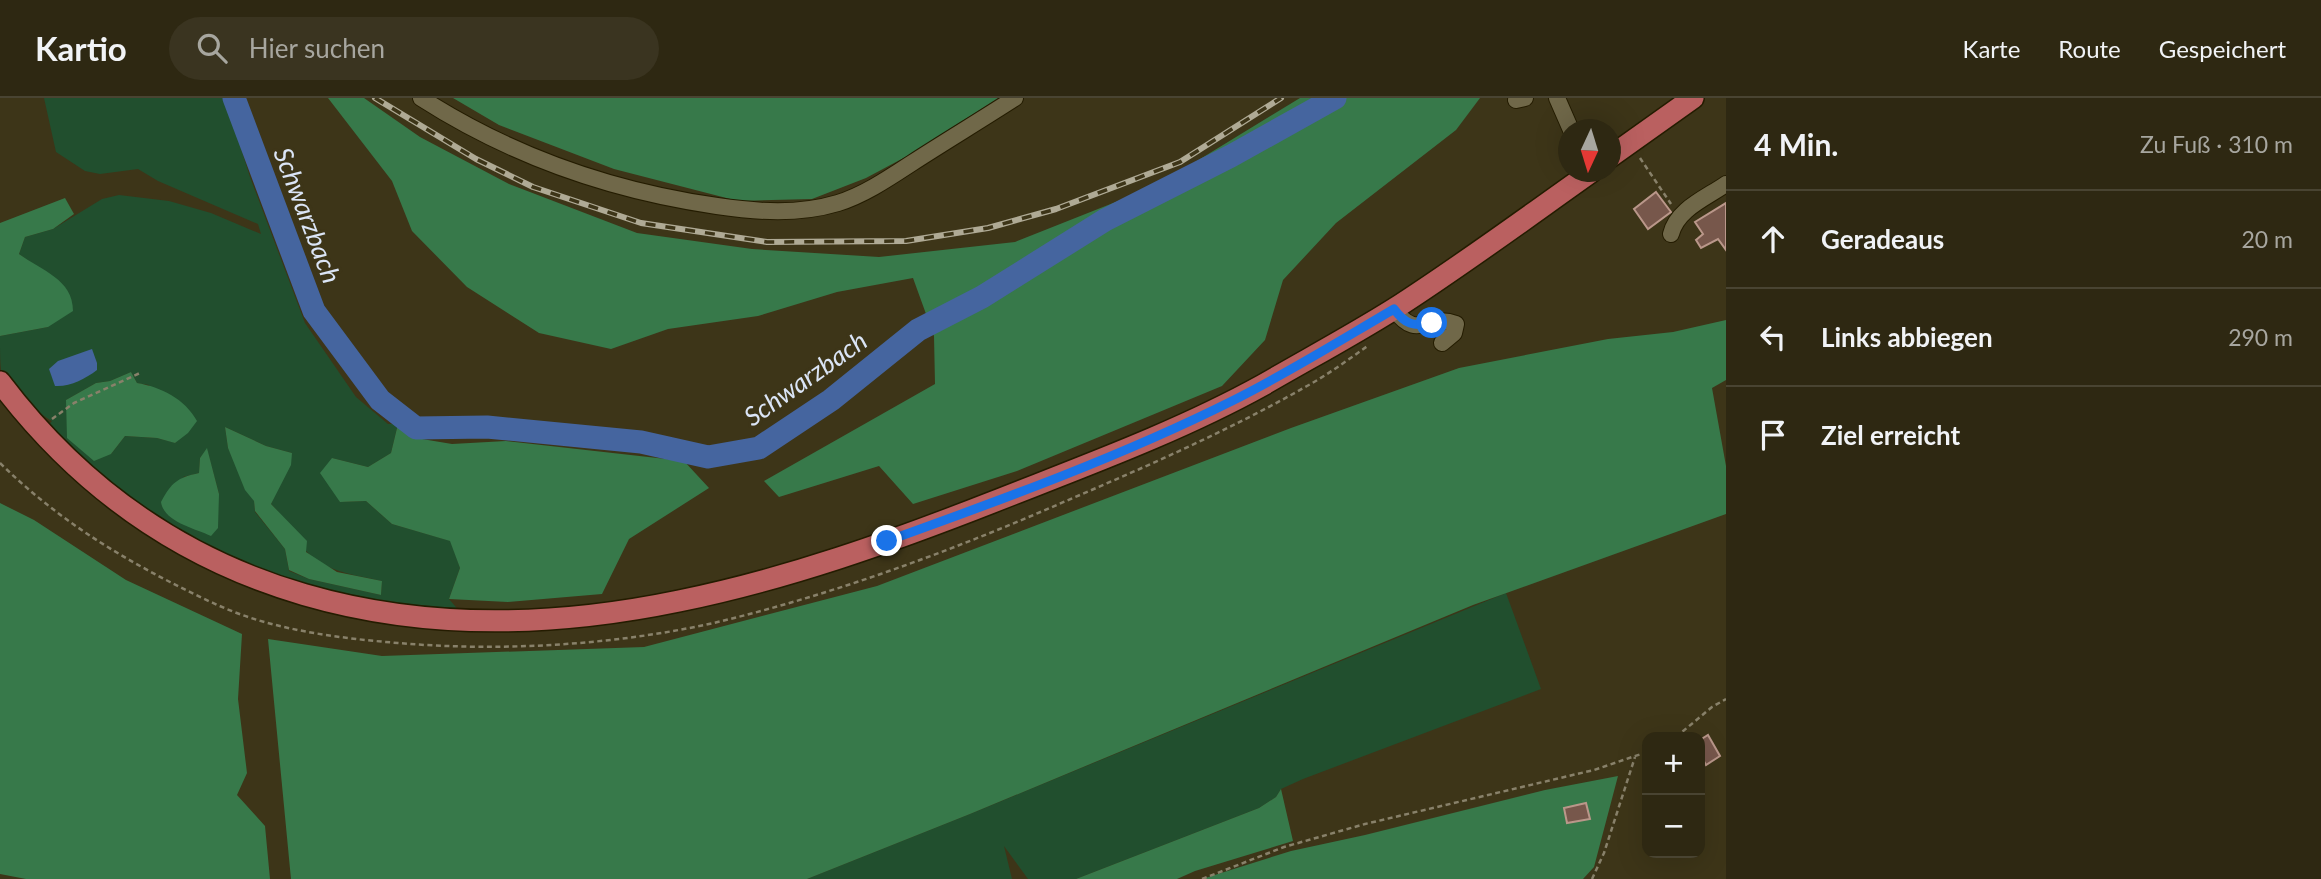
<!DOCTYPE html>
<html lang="de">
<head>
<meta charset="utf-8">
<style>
	:root { --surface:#2e2812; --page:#3a3420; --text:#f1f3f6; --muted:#a7a69f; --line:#494432 }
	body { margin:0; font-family:Lato,sans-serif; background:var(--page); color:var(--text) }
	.controls { position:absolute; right:21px; bottom:21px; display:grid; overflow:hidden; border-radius:14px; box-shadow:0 7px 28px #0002 }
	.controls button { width:63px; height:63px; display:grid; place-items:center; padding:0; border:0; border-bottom:2px solid var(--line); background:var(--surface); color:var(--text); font:35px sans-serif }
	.compass { position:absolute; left:1558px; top:21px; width:63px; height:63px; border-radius:50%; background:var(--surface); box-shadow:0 7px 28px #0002; rotate:184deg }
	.stop { position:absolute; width:21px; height:21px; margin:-16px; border:5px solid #1a73e8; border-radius:50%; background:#fff }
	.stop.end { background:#1a73e8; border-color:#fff; box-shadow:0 2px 7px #0008 }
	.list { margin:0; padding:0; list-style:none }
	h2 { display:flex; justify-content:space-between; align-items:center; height:91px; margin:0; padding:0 28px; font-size:30px }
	h2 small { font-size:23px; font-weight:400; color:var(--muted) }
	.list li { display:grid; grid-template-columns:46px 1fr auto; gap:21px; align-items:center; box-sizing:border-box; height:98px; padding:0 28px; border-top:2px solid var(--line) }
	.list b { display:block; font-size:26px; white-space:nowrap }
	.list em { font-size:23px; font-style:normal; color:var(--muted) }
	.icon { flex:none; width:38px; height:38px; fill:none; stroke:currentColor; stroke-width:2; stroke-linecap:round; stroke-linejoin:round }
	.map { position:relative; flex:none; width:1726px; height:781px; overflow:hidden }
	header { display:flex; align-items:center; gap:42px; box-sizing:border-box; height:98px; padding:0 35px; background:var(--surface); border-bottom:2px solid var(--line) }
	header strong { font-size:33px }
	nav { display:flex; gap:38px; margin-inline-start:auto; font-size:24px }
	.search { width:490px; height:63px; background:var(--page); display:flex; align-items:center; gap:18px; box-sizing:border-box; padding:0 24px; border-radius:38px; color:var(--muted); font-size:26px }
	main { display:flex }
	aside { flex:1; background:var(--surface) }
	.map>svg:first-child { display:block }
</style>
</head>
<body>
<header>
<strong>Kartio</strong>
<div class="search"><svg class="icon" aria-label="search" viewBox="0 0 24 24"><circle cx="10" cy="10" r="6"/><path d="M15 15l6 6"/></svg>Hier suchen</div>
<nav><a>Karte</a><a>Route</a><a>Gespeichert</a></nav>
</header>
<main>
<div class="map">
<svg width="1726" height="781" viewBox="0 0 1726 781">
	<rect width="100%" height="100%" fill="#3d3518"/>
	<path fill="#214f2e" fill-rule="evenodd" d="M44 0H225L250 79 305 225 356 299 388 326H398L391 355 368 369 332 360 340 404 366 403 392 426 451 443 460 470 449 501 461 515 427 514 300 488 186 440 106 384 48 328 52 323C39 317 8 285 1 272 0 263 0 248 0 238L48 229 34 167 19 156 25 139 53 131 102 101 119 97 169 103 211 115 261 136 258 126 158 83 138 71 100 76 85 73 56 54ZM131 274 137 285 149 287 176 345 157 340 125 338 111 356 66 302 96 285 110 283ZM225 329 266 348 292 355 271 406C286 420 292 440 307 454 327 474 355 477 382 483L381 497 309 481 289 473 285 451 255 414 254 403 228 350ZM207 351 219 396 183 379 199 375 200 360Z
		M1506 495 1541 591 1303 681 1281 691 1276 699 1259 710 1076 781H1028L1004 748 1012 781H807L970 716Z"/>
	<path fill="#37794a" d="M328 0H364L420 39 509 86 637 135 752 151 879 159 1015 144 1156 88 1300 0H1480L1456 32 1336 125 1283 182 1265 242 1222 288 1017 373 913 406 879 368 779 399 764 383 935 286 934 238 913 180 837 194 758 218 668 231 611 251 539 235 467 189 412 133 392 83Z
		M453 0H998L911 56 866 80 812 101 738 103 614 71 499 27Z
		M65 100 74 116 53 131 25 139 19 156C42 173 73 181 73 213L48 229 0 238V125Z
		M1726 222V282L1712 290 1726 368V416L1473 507 970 716 807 781H291L268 541 382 558 644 549 877 488 1291 330 1459 270 1608 241 1673 234Z
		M131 274 137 285C161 289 185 301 197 323L188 335 175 345 157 340 125 338 111 356 94 363 67 340 66 302 96 285 110 283Z
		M398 326 416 340 452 346 506 343 684 363 709 390 629 441 602 496 508 504 449 501 460 470 450 443 392 426 366 403 340 404 320 375 332 360 368 369 391 355Z
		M225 329 266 348 292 355 291 367 271 406 307 443 306 454 337 474 382 483 381 497 309 481 289 472 285 451 255 413 254 403 245 392 228 350Z
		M207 350 219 396 218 430 211 438C194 430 164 424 161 404 172 384 177 380 199 375L200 360Z
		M0 405 34 422 126 482 242 536 238 601 247 675 237 697 265 728 270 781H26L0 776Z
		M1618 678 1594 769 1583 781H1202L1291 753 1365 737 1545 692Z
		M1281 691 1293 743 1195 773 1177 781H1076L1259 710 1276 699Z"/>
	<path fill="#45659f" d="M92 251 97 265V272C85 281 70 289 55 288L49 271 58 263Z"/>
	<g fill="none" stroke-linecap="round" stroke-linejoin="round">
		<path stroke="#45659f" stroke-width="23" d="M234 0 314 213 380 302 416 330 487 329 641 344 708 359 759 350 831 302 918 232 982 199 1105 122 1231 58 1335 0"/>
	</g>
	<path fill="#77574b" stroke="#ba978a" stroke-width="2" d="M1656 94 1671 114 1648 131 1634 111Z
		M1726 105V152L1718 141 1701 150 1696 142 1703 136 1695 124Z
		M1708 637 1720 658 1706 667 1700 656V642Z
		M1586 705 1590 721 1567 725 1564 710Z"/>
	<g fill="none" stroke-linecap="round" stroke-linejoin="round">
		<defs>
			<path id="minor" d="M421 0C510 57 612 93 717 108 758 114 798 117 838 105 864 97 889 80 912 65 946 43 981 22 1015 0
				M1557 0 1571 32
				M1516 2 1525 0
				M1671 136C1677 111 1706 100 1726 86
				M1394 211C1418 244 1426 215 1456 226L1454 235 1442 245"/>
			<path id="major" d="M1610 59 1693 0
				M0 284C167 505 418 557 679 503 787 481 891 444 993 404 1084 368 1178 334 1263 287 1306 262 1351 238 1394 211 1461 168 1526 120 1591 74"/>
		</defs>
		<use href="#minor" stroke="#241c00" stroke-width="18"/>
		<use href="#major" stroke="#241c00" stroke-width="24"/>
		<path stroke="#88816a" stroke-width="2.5" stroke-dasharray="5 3.5" stroke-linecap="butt" d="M1640 60 1671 106
			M52 321 74 305 140 275
			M0 365C52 416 106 451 170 484 196 497 223 511 251 520 298 535 349 541 398 545 502 554 620 547 722 523 837 495 951 453 1059 406 1143 370 1228 333 1307 288 1329 276 1349 261 1369 247
			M1676 639 1712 609 1726 601
			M1202 781 1284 749 1365 726 1594 672 1647 654
			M1592 781 1604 755 1635 659"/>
		<use href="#minor" stroke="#706849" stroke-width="16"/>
		<use href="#major" stroke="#ba6060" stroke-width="21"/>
		<defs>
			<path id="rail" d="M375 0 476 61 533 89 641 125 767 144 906 143 988 130 1056 111 1180 64 1281 0"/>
		</defs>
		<use href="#rail" stroke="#afaa95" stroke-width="6"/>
		<use href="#rail" stroke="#3d3518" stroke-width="3.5" stroke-dasharray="10" stroke-linecap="butt"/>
	</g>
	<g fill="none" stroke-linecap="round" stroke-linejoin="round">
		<path stroke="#1a73e8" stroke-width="9" d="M887 443C1004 401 1122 358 1232 303 1288 275 1341 242 1394 211 1405 226 1413 229 1432 225"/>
	</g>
	<g text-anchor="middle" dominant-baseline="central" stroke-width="6" stroke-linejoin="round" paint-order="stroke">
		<g font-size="26" font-style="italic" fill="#dbe5f6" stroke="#3d3518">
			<text transform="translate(308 117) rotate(69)">Schwarzbach</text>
			<text transform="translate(805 280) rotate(-35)">Schwarzbach</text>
		</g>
	</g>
</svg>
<div class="controls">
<button>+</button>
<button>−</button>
</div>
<svg class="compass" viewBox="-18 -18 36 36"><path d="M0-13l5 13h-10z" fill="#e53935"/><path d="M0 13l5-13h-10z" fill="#a7a69f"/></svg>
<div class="stop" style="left:1432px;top:225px"></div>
<div class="stop end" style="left:887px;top:443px"></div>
</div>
<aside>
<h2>4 Min.<small>Zu Fuß · 310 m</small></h2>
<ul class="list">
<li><svg class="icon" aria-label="ahead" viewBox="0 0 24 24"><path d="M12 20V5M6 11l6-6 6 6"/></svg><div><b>Geradeaus</b></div><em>20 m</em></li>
<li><svg class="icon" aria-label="left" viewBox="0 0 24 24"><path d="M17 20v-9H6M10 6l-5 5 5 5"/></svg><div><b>Links abbiegen</b></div><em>290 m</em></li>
<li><svg class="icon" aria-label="arrive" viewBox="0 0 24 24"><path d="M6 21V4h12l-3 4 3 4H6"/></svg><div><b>Ziel erreicht</b></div></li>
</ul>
</aside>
</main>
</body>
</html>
